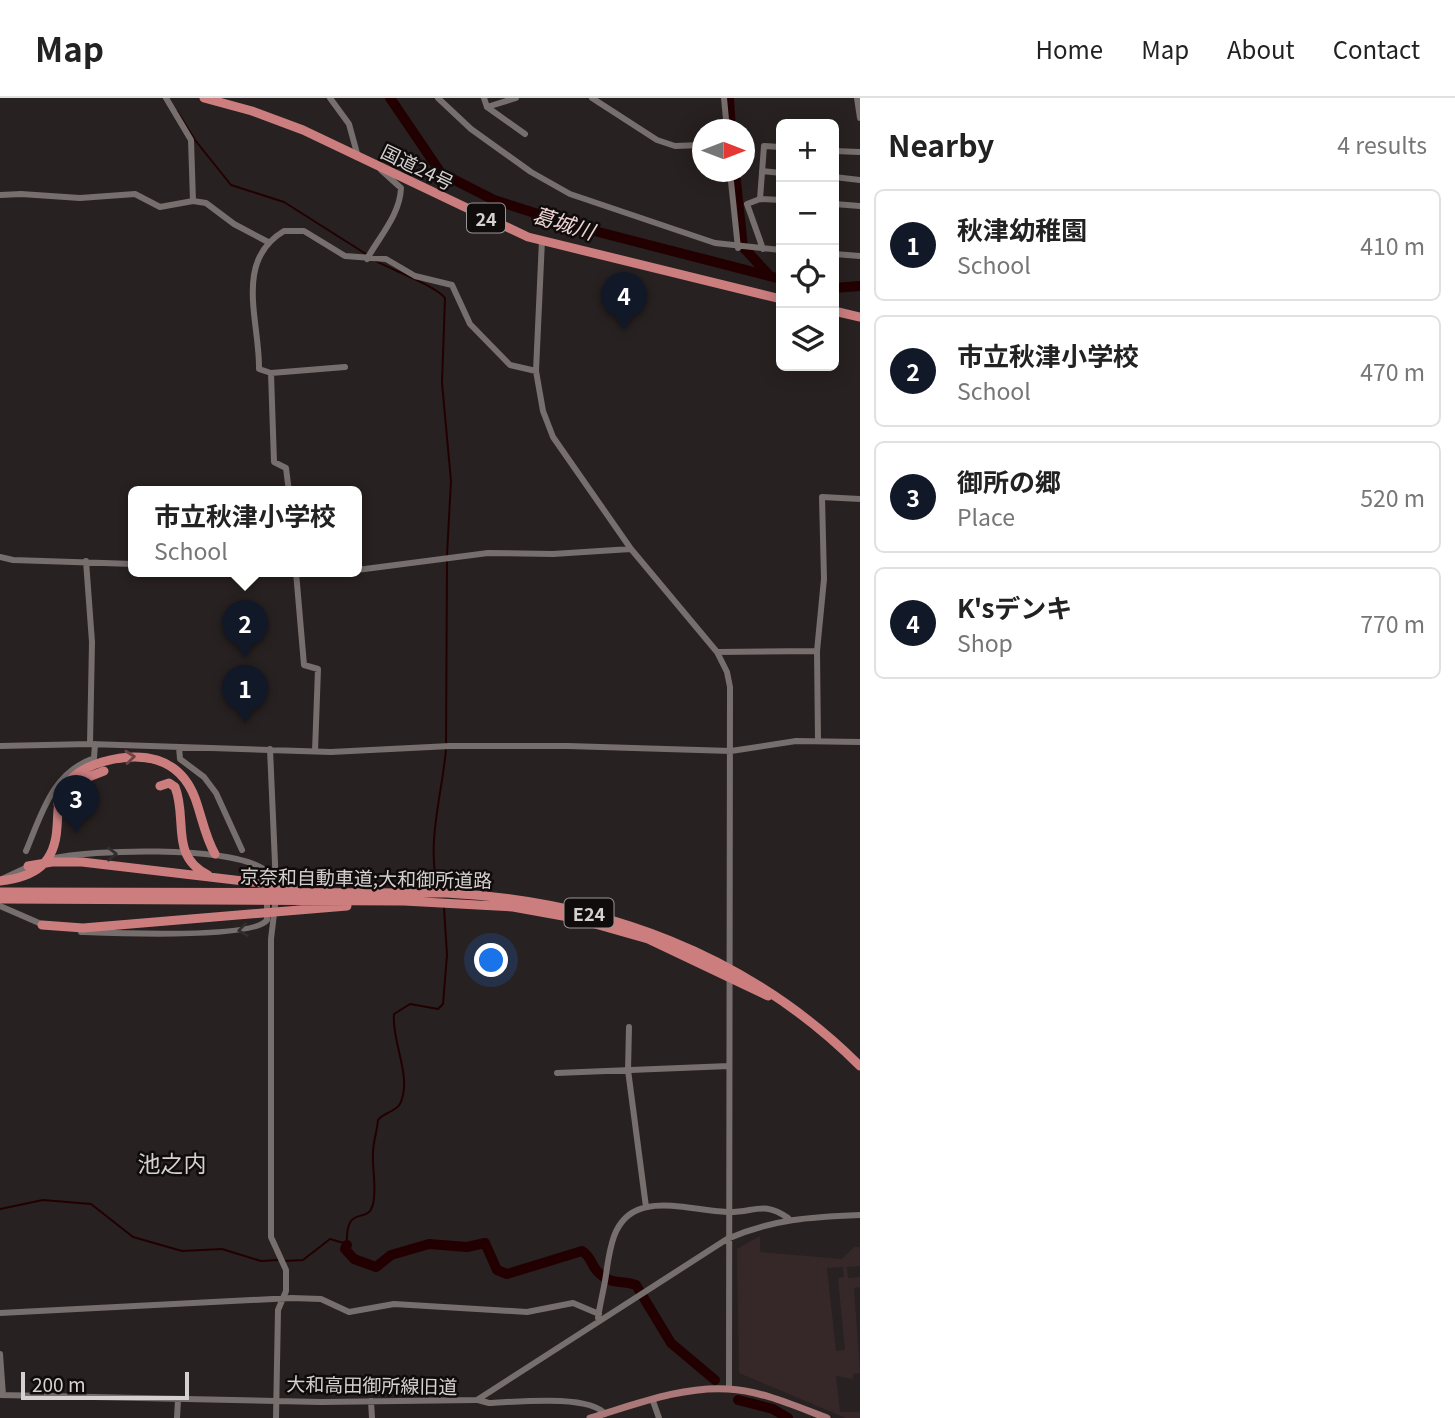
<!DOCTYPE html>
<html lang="en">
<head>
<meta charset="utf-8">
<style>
	:root { --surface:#fff; --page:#f6f6f6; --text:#222; --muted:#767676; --line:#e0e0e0; --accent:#111827 }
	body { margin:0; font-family:Georgia,"Noto Sans JP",serif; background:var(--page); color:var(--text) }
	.controls { position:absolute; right:21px; top:21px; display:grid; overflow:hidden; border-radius:10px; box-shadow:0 4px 18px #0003 }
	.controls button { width:63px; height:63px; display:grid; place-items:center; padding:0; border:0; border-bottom:2px solid var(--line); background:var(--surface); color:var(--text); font:35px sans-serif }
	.compass { position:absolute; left:692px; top:21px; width:63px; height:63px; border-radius:50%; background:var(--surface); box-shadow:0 4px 18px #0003; rotate:90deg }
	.scale { position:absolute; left:21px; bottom:18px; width:168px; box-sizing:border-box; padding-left:7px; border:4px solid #d6d1d1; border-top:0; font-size:19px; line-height:24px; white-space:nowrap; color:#d6d1d1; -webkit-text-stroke:5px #0f0c0b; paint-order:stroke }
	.you { position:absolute; left:492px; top:863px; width:24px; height:24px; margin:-18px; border:5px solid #fff; border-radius:50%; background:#1a73e8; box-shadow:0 0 0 10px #1a73e833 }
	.badge { display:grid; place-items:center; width:46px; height:46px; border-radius:50%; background:var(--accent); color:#fff; font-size:23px; font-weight:700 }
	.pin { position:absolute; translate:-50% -58px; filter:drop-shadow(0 2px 4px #0008) }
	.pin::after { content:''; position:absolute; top:37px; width:24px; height:21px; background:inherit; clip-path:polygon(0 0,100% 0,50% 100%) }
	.popup { position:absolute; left:128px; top:388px; width:234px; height:91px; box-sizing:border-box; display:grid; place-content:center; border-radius:10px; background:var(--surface); filter:drop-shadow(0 2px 5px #0005); font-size:23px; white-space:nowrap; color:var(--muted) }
	.popup b { font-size:26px; color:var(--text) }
	.popup::after { content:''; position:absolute; left:50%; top:100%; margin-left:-14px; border:14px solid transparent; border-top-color:var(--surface) }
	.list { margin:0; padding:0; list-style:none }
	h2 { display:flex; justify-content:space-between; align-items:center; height:91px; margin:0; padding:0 28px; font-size:30px }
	h2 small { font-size:23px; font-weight:400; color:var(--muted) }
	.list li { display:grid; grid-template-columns:46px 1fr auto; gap:21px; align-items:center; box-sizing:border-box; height:112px; margin:0 14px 14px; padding:0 14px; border:2px solid var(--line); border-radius:10px }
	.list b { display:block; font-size:26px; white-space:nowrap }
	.list p { margin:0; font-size:23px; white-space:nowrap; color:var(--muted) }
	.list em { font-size:23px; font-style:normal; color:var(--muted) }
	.icon { flex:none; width:38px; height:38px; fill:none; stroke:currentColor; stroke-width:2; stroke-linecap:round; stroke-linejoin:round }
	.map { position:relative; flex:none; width:860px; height:1320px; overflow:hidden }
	header { display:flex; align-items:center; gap:42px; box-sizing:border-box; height:98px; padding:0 35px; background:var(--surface); border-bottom:2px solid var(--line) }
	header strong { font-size:33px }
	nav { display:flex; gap:38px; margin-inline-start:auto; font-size:24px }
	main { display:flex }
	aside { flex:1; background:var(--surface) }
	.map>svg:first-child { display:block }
</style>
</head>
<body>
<header>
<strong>Map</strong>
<nav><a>Home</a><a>Map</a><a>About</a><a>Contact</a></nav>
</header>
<main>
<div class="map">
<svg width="860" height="1320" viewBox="0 0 860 1320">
	<rect width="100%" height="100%" fill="#282121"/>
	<path fill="#362828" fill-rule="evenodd" d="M760 1138V1154L842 1161 854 1149H860V1168L847 1169 848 1180 860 1179V1189L854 1190 860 1275 853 1276V1281L836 1278 840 1314H860V1320H846L739 1275 737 1151ZM843 1169 844 1179 838 1180 845 1252 836 1253 827 1170Z"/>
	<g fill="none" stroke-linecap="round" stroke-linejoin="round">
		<path stroke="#220002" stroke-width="2" d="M177 13 195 42 231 87 284 104 366 156
			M376 163C392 172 436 188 445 200L442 285 451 383 447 457
			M446 646 447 462
			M438 791C426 745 442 698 446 651
			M0 1111 43 1102 91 1106 133 1139 182 1153 222 1151 261 1163 278 1162
			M347 1147C345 1104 368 1128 373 1106 377 1090 372 1071 373 1055 373 1044 377 1034 378 1022 383 1015 395 1014 400 1006 413 979 391 943 394 916L410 906 438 911 443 906 447 857 444 810
			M284 1163 303 1162 330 1141 347 1146"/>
		<path stroke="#220002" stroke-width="10" d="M390 0 441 75 494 102 579 129 781 181
			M729 0 731 32
			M735 74 743 149 768 176
			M834 190 860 188
			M347 1147 345 1151 354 1161 376 1169 391 1157 429 1146 467 1149 485 1145 497 1172 507 1176 582 1153C592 1159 591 1168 599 1175 611 1187 623 1182 636 1187L671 1245 715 1282
			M738 1302 773 1311 788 1320"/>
		<path stroke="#776e6e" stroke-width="6" d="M166 0 191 42 193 103
			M330 0 349 26 358 59
			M438 0 471 31 531 74 570 96 715 145 781 152
			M484 0 487 9 516 0
			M592 0 657 42 675 48 702 47
			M724 0 727 32
			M857 0 860 20
			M487 9 525 36
			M834 53 860 54
			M762 73 781 75
			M730 74 738 150
			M834 79 860 82
			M0 97 21 96 80 100 135 96 160 109 193 103 206 105 234 126 268 144
			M760 101 764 48 781 49
			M834 106 860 108
			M542 142 536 273 543 313 553 339 631 451 717 554 727 574 730 589 729 1291
			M763 151 747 106 760 101 781 102
			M834 156 860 158
			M367 161C379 139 400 117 401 90L381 72
			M345 269 271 275 259 271C260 224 233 163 284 133H304L345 158 386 161 415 178 452 187 470 226 510 267 536 273
			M271 275 274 364 286 370 289 394
			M0 459 13 462 133 466
			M86 463 92 544 90 646
			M357 472 488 455 553 456 631 451
			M296 474 304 567 318 571 315 653
			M717 554 817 553
			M818 643 817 553 824 481 822 399 860 401
			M0 648 90 646 331 654 450 648H568L731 653 796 643 860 644
			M179 649 180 661 204 679 216 695 242 752
			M270 651 276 788
			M26 753C42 715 52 675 94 660L95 646
			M50 761C94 751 224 748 262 770L266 774 267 788
			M2 781 30 768
			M0 808 46 828
			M81 834C109 835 254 841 267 822V798
			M629 929 628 972 646 1109
			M557 975 729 968
			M0 1215 292 1200 321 1201 349 1214 394 1206 527 1214 573 1205 599 1216
			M598 1220C600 1205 604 1191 606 1177 610 1149 613 1116 647 1109 672 1104 701 1113 727 1114 754 1115 763 1102 788 1120
			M0 1256 3 1297
			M0 1297 321 1304 477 1302 727 1141C773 1121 810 1119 860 1117
			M478 1302 489 1305C515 1304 589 1296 605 1316
			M371 1303 372 1320
			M653 1303 659 1320
			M177 1320 178 1302
			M276 1320 278 1212 286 1193V1172L271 1139V841L276 799"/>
		<path stroke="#aa7878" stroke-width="7" d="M590 1320C634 1307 682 1288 728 1291 763 1293 795 1308 827 1320"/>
		<path stroke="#cc7e7f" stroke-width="9" d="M204 0 252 13 303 32 528 139 781 201
			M834 213 860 219
			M73 685 104 673
			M160 688 169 685 175 689C188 721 169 758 208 777
			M58 706C64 682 79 671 102 664 141 653 179 658 195 700 202 719 205 739 215 756
			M28 768 52 764H82L294 789
			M0 783C35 779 55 766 57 729 58 719 57 710 60 701
			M0 794 446 795C602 803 748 856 860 968
			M0 801 404 803 513 809 574 820 648 841 768 898
			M42 827 83 830 347 808"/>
	</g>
	<defs><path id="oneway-chevron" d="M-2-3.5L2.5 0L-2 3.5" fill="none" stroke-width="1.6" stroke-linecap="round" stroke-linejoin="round" transform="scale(1.75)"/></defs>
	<use stroke="#6e4545" href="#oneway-chevron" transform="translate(130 659) rotate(-6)"/>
	<g stroke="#332e2e">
		<use href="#oneway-chevron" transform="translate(112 756) rotate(-1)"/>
		<use href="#oneway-chevron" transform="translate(243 832) rotate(172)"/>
	</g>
	<g text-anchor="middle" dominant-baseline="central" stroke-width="5" stroke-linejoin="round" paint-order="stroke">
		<g fill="#0f0c0b" stroke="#9a9696" stroke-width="2">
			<rect x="467" y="105.5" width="38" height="29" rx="5"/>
			<rect x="564.5" y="800.5" width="49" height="29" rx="5"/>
		</g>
		<g font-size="18" font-weight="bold" fill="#d6d1d1">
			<text x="486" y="120">24</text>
			<text x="589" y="815">E24</text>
		</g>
		<g font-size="19" fill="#d6d1d1" stroke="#0f0c0b">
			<text transform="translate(418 68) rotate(26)">国道24号</text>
			<text transform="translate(366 779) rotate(1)">京奈和自動車道;大和御所道路</text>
			<text transform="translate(372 1286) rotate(1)">大和高田御所線旧道</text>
		</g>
		<g font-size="21" font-style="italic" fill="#f0d5d4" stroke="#0f0c0b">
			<text transform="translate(564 124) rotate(17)">葛城川</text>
		</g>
		<g font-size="23" fill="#d6d1d1" stroke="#0f0c0b">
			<text x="172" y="1064">池之内</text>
		</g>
	</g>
</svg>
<div class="controls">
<button>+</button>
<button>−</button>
<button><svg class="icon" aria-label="locate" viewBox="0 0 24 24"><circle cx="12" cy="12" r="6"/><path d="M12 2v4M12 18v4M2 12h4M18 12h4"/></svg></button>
<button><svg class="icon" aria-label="layers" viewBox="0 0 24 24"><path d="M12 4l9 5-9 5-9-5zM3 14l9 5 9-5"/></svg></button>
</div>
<svg class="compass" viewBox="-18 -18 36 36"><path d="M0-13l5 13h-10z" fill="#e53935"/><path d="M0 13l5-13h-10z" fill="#767676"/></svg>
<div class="scale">200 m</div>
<div class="you"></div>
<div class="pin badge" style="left:245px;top:625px">1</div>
<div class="pin badge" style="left:245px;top:560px">2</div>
<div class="popup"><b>市立秋津小学校</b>School</div>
<div class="pin badge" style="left:76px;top:735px">3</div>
<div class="pin badge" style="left:624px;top:232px">4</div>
</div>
<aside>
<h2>Nearby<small>4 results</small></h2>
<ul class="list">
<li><span class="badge">1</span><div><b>秋津幼稚園</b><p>School</p></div><em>410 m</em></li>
<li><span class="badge">2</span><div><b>市立秋津小学校</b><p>School</p></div><em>470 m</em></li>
<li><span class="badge">3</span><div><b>御所の郷</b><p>Place</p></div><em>520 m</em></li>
<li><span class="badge">4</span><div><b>K'sデンキ</b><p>Shop</p></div><em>770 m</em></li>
</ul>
</aside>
</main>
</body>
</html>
